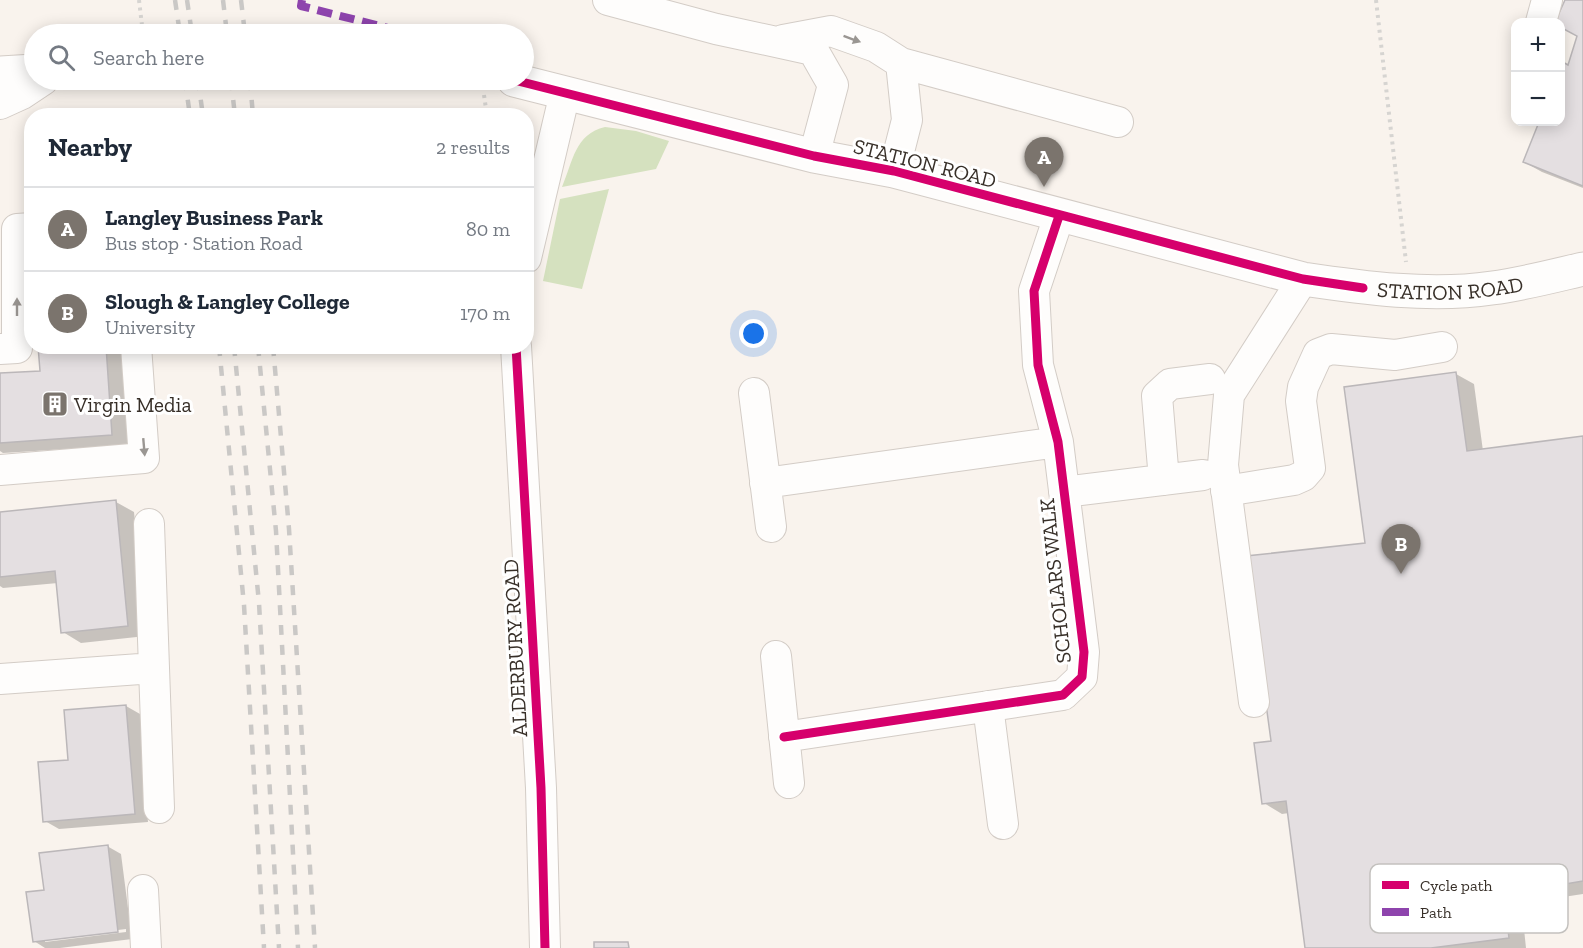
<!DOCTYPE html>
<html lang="en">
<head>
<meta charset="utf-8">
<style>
	:root { --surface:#fff; --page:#f6f6f7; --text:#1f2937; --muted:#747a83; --line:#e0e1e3; --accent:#7b746d }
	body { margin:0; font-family:"Zilla Slab",serif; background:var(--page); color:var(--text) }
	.controls { position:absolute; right:18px; top:18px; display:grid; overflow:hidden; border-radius:12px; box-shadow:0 3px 15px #0003 }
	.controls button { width:54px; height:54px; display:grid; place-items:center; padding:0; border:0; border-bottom:2px solid var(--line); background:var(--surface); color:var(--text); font:30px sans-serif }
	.you { position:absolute; left:754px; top:334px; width:21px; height:21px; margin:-15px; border:4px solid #fff; border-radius:50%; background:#1a73e8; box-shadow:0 0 0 9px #1a73e833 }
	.badge { display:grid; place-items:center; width:39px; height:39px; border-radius:50%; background:var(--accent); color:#fff; font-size:20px; font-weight:700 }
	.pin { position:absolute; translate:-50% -50px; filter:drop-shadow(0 2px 3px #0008) }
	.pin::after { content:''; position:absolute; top:32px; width:21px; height:18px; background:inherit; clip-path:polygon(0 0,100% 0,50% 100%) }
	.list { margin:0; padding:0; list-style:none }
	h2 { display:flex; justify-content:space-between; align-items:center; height:78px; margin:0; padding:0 24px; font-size:26px }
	h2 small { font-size:20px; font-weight:400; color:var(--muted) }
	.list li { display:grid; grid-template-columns:39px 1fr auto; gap:18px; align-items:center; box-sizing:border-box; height:84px; padding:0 24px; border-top:2px solid var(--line) }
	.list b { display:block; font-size:22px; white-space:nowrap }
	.list p { margin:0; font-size:20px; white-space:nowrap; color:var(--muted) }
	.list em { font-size:20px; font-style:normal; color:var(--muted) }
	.icon { flex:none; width:33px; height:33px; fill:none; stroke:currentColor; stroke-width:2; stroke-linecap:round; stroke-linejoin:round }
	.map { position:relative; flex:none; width:1583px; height:948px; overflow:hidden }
	.search { position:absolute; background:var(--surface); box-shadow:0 3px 15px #0003; left:24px; top:24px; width:510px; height:66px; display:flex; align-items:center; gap:15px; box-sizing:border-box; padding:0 21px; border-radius:33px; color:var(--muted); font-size:22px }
	.panel { position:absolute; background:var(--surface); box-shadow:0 3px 15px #0003; left:24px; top:108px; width:510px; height:246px; border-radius:24px }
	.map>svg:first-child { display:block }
</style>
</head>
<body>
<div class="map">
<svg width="1583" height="948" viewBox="0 0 1583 948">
	<rect width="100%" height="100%" fill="#f9f3ed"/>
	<path fill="#d5e1bf" d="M605 127 636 131 669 141 656 169 562 187C573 161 575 134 605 127Z
		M609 189 582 289 543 281 560 199Z"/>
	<path fill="#0003" fill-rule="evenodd" d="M1566 0H1583V188L1542 172 1524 162 1541 122H1560L1569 67 1579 36 1557 22Z
		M40 346H123L130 445 3 453 0 451V375L42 372Z
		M1456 374 1474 384 1483 451 1583 438V894L1550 899 1532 889 1520 891 1526 948H1307L1289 813 1282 814 1264 803 1273 743 1366 544Z
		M116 502 134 512 146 636 81 643 63 632 58 583 3 588 0 586V513Z
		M126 706 140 714 148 822 59 829 45 821 70 761Z
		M107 846 121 854 132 939 60 948H45L34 941 45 891ZM126 929V932L45 942V939Z"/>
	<path fill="#e4dfe1" stroke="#bbb7b9" stroke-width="1.5" d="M1565 0H1583V186L1523 162 1539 122H1560V68L1563 62 1568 65 1577 36 1560 27V22H1555Z
		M38 346H106L112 435 0 443V373L40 371Z
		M1456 372 1467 451 1583 436V881L1530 890V877L1502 881 1509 938 1431 948H1305L1286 801 1262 804 1254 743 1271 741 1246 556 1365 543 1344 387Z
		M116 500 128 626 61 633 55 571 0 577V512Z
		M126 705 135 814 43 822 38 762 68 760 64 710Z
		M108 845 118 932 33 942 26 892 44 890 39 853Z
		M594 942H628L629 948H594Z"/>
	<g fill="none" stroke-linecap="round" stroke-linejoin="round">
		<defs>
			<path id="minor" d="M608 0 716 29 813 50 833 85 814 156
				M1541 22 1547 0
				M783 40 831 31 876 47 901 63 907 120 894 171
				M901 63 1118 122
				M0 104 22 94 43 80
				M526 258 565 93
				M516 346 541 788 545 948
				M0 349 17 348V229L32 228
				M754 393 771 527
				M0 470 144 458 136 346
				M1164 480 1157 396 1170 384 1210 379
				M765 483 1058 442
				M1226 491 1294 480 1303 476 1310 468 1301 401 1303 387 1318 354 1331 349 1395 355 1442 347
				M1064 492 1203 475
				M149 524 154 668
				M776 656 789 783
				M0 679 154 668 159 808
				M1254 702 1223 465 1229 395 1303 279
				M988 706 1003 824
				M784 737 1063 695 1082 677 1084 652 1058 442 1038 365 1034 291 1059 216
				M143 890 146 948"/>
			<g id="major">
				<path d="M0 73 34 71"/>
				<path id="s1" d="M514 80 814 156 894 171 1303 279C1363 288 1431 297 1492 288 1523 284 1553 276 1583 269"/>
			</g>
		</defs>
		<use href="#minor" stroke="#d3ccc6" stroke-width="32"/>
		<use href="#major" stroke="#d3ccc6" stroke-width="35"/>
		<path stroke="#d6d4d1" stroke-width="4" stroke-dasharray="3 4.5" stroke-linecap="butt" d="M139 0 143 34
			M1376 0 1406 262
			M484 95 487 116"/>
		<use href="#minor" stroke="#fefdfc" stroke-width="30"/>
		<use href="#major" stroke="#fefdfc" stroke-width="33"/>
		<path stroke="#cac8c6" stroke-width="4.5" stroke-dasharray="10 10" stroke-linecap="butt" d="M175 0 180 34
			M187 0 192 34
			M223 0 227 34
			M241 0 245 34
			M185 80 190 116
			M198 80 203 116
			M231 80 235 116
			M250 80 253 116
			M219 346 244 605 264 948
			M234 346 259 603 279 948
			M258 346 276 531 298 948
			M273 346 289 529 315 948"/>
		<path stroke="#8e44ad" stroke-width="8" stroke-dasharray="15 8" stroke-linecap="butt" d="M302 0 301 6 412 34"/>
		<defs>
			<path id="cycleway" d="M514 80 814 156 894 171 1303 279 1363 288
				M516 346 541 788 545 948
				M784 737 1063 695 1082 677 1084 652 1058 442 1038 365 1034 291 1059 216"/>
		</defs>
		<use href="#cycleway" stroke="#fff" stroke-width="13"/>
		<use href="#cycleway" stroke="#d6006c" stroke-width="9"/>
	</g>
	<defs><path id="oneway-solid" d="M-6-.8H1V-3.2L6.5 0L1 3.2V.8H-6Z" transform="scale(1.5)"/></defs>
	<g fill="#9a9692">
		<use href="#oneway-solid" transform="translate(852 39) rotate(20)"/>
		<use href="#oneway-solid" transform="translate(17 307) rotate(-90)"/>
		<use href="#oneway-solid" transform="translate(144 447) rotate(85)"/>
	</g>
	<defs>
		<symbol id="building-square" viewBox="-11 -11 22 22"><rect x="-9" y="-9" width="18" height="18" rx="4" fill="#7b746d" stroke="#fff"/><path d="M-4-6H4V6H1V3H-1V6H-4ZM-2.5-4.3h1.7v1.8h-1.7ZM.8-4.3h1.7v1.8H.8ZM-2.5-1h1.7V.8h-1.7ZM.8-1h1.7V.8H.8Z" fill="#fff"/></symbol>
	</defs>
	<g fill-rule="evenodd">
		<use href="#building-square" x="40" y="389" width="30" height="30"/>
	</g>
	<g text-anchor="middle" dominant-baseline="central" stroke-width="6" stroke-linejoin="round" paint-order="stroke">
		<g font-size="21" fill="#372f28" stroke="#fff">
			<text transform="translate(925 163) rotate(14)">STATION ROAD</text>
			<text stroke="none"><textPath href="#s1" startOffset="962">STATION ROAD</textPath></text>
			<text transform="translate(1055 581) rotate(-96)">SCHOLARS WALK</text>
			<text transform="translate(515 648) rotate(-93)">ALDERBURY ROAD</text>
		</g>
		<g font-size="21" fill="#372f28" stroke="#fff" text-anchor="start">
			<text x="74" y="404">Virgin Media</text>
		</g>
	</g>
	<rect x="1370" y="864" width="198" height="69" rx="9" fill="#fff" stroke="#c3c1be" stroke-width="1.5"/>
	<rect x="1382" y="881" width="27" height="8" fill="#d6006c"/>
	<rect x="1382" y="908" width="27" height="8" fill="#8e44ad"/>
	<g font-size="16" fill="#372f28">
		<text x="1420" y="891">Cycle path</text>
		<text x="1420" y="918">Path</text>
	</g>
</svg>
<div class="controls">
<button>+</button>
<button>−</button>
</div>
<div class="you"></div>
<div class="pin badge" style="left:1044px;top:187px">A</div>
<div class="pin badge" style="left:1401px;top:574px">B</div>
<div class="search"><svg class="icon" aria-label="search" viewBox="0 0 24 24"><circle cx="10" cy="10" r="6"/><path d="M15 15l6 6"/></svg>Search here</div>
<section class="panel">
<h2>Nearby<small>2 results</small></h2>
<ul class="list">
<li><span class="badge">A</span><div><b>Langley Business Park</b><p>Bus stop · Station Road</p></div><em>80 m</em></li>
<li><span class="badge">B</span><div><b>Slough &amp; Langley College</b><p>University</p></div><em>170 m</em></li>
</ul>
</section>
</div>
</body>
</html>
